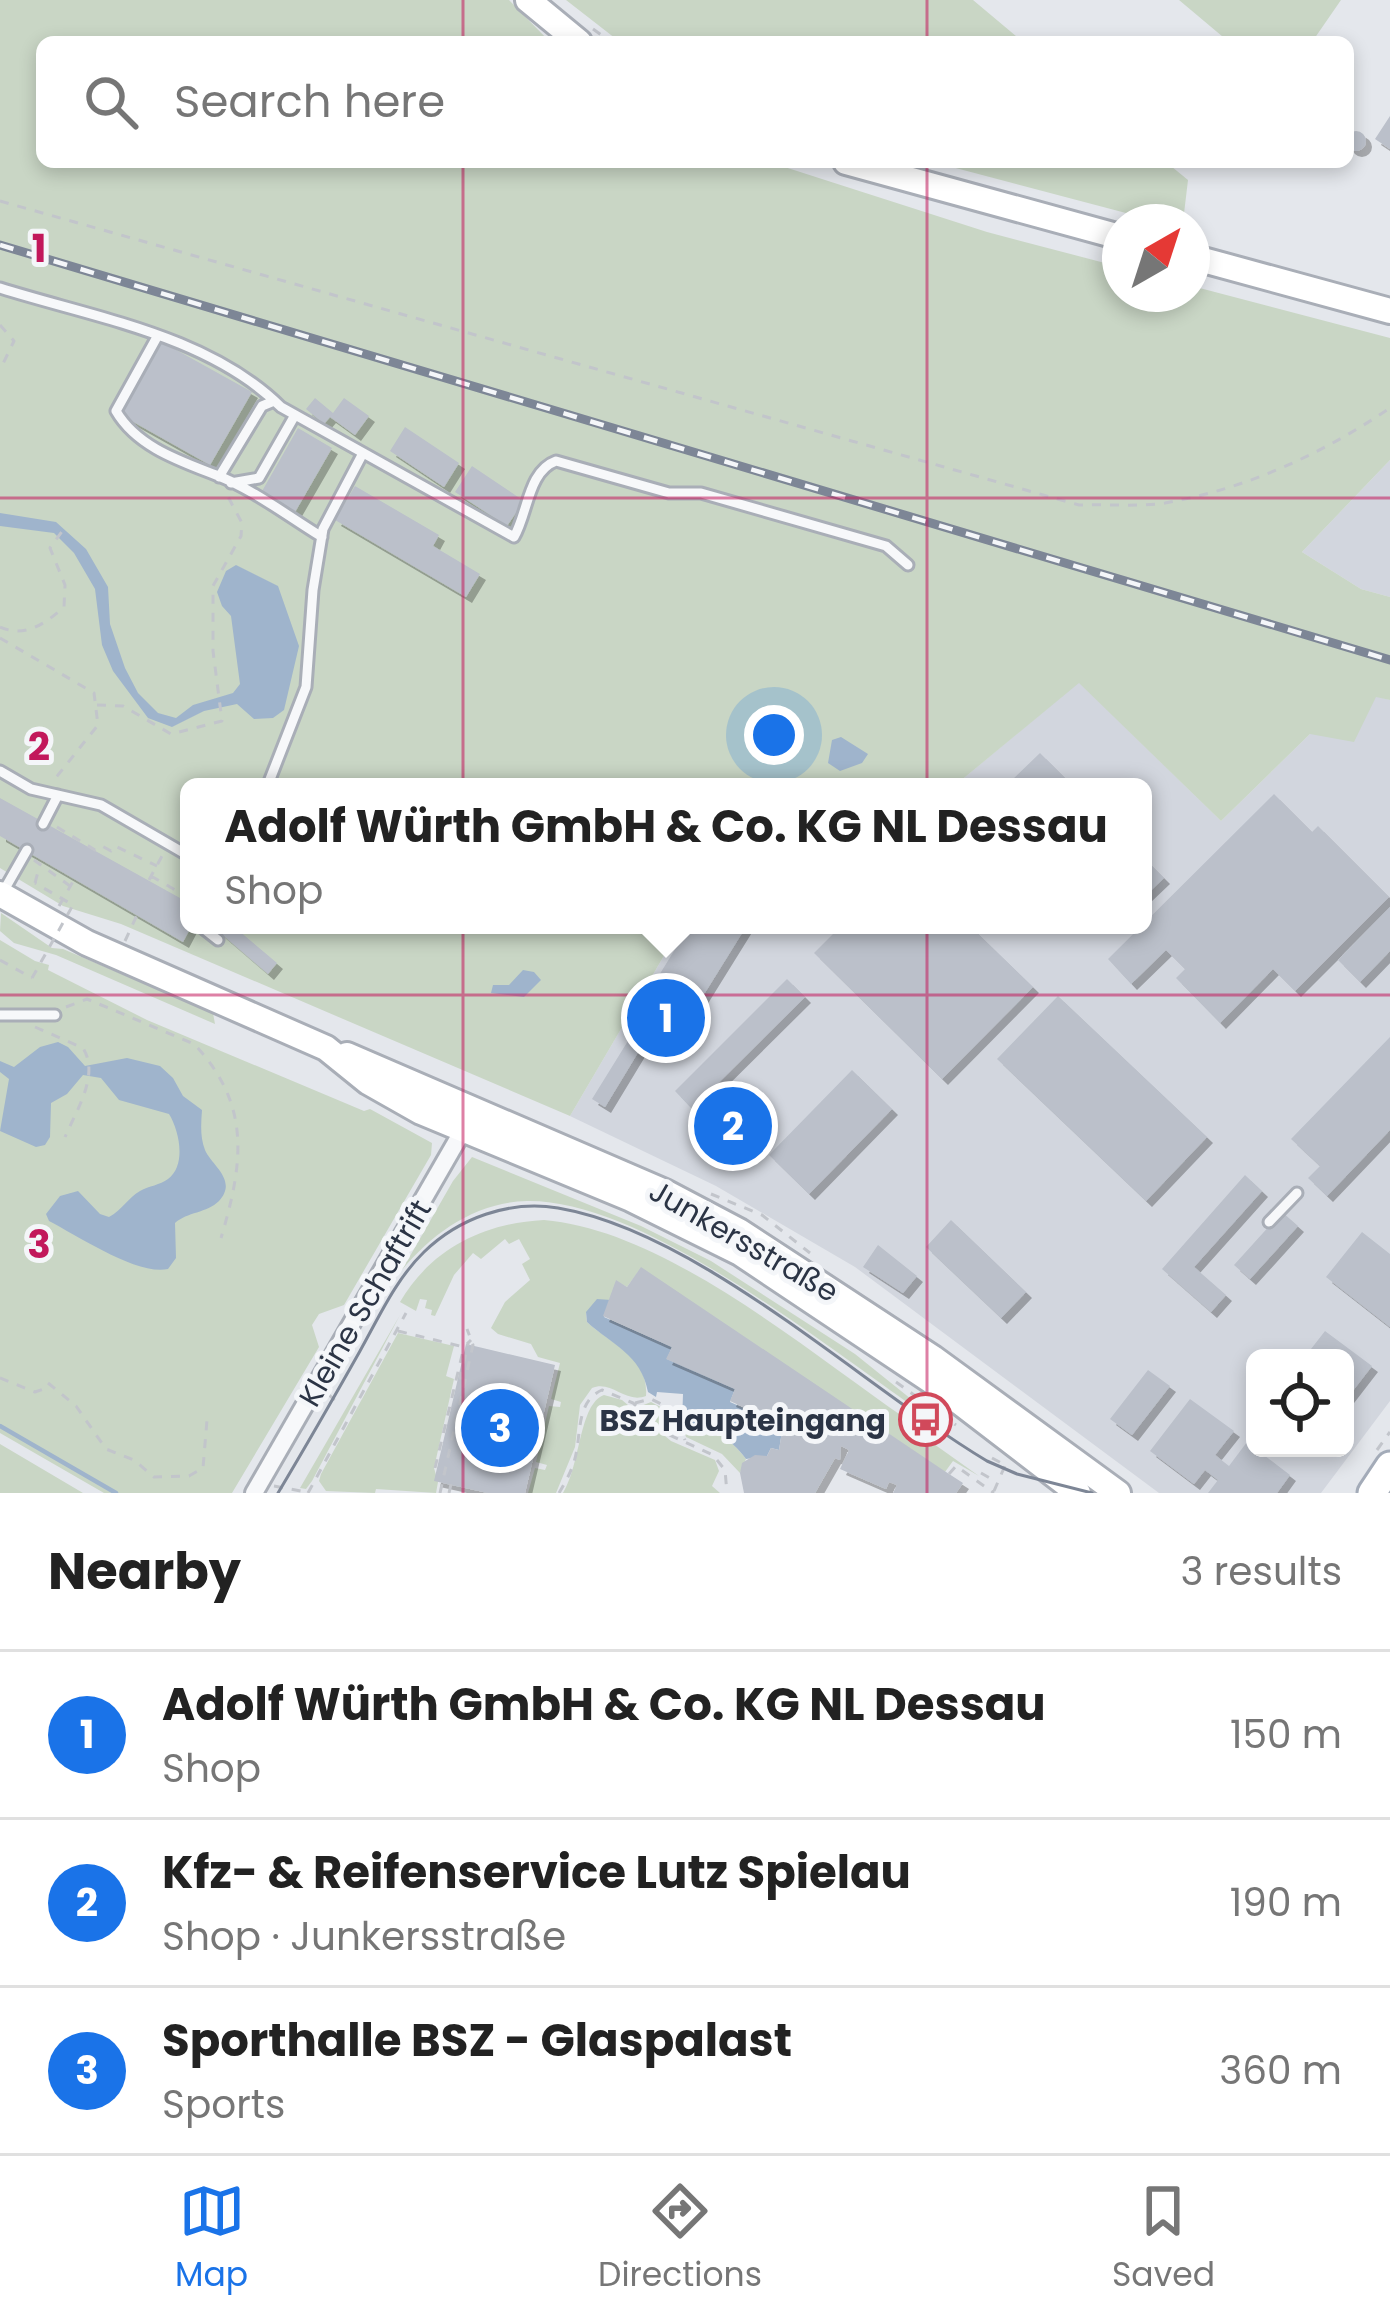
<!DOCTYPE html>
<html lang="en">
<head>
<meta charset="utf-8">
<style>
	:root { --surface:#fff; --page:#f2f2f2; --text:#222; --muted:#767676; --line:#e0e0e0; --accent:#1a73e8 }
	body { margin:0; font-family:Poppins,sans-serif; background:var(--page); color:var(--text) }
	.controls { position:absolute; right:36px; bottom:36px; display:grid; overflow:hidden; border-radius:18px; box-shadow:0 6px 18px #0003 }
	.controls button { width:108px; height:108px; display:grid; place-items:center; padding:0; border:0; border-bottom:3px solid var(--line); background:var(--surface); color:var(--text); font:60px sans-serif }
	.compass { position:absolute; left:1102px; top:204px; width:108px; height:108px; border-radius:50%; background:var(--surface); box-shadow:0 6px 18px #0003; rotate:39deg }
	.you { position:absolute; left:774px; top:735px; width:42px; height:42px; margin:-30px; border:9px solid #fff; border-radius:50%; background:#1a73e8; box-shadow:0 0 0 18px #1a73e833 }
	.badge { display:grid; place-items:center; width:78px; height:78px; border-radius:50%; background:var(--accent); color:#fff; font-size:39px; font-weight:700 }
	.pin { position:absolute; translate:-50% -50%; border:6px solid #fff; box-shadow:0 3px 12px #0006 }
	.popup { position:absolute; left:180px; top:778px; width:972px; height:156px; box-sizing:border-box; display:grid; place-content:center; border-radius:18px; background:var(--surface); filter:drop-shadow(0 3px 9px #0005); font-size:39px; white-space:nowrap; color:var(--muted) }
	.popup b { font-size:45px; color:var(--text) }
	.popup::after { content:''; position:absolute; left:50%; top:100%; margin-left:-24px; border:24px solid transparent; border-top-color:var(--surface) }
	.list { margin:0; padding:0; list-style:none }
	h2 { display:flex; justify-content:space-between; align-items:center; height:156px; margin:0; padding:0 48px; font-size:51px }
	h2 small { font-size:39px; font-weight:400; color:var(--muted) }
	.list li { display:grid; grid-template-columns:78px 1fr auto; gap:36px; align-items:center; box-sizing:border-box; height:168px; padding:0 48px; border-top:3px solid var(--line) }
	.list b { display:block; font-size:45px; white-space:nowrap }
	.list p { margin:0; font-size:39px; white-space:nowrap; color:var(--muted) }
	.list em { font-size:39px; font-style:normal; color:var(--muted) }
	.icon { flex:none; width:66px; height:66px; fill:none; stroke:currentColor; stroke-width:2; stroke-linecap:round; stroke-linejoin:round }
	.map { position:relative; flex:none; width:1390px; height:1493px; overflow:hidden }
	.search { position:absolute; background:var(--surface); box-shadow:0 6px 18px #0003; left:36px; right:36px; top:36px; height:132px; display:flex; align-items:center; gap:30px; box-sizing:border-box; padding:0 42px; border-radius:18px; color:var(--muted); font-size:45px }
	.sheet { height:660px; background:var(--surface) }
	nav { display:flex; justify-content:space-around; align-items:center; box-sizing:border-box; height:168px; border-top:3px solid var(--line); background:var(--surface); font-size:33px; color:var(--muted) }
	nav a { display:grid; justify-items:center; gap:6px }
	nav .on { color:var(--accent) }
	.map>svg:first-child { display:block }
</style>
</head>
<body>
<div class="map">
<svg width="1390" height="1493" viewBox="0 0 1390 1493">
	<defs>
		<filter id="shadow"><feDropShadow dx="6" dy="6" stdDeviation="0" flood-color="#0004"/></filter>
	</defs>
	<rect width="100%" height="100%" fill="#e4e7ec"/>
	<path fill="#d2d6de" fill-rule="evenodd" d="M1390 460V597L1361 589 1302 552Z
		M1079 682 1221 821 1310 734 1376 696 1390 700V1401L1321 1493H1159L855 1267 716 1186 570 1116 682 925H1143V787H953ZM1255 1358H1345V1448H1255Z"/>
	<path fill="#c9d6c5" d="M0 0H509L550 42H42V162H769L987 232 1120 267V294H1192V286L1390 338V460L1302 552 1361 589 1390 597V700L1376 697 1354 742 1310 734 1221 821 1079 683 953 787H189V925H682L570 1116 121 924 63 906 0 868Z
		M566 0H973L1023 42H620Z
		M1179 0H1341L1312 42H1229Z
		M933 162H1166L1188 180 1183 222H1160Z
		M1 913 52 948 63 949 213 1013 215 1024 56 955 14 943 0 931Z
		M0 940 35 961 49 965 48 970 147 1020 364 1111 370 1109 432 1143 431 1155 344 1305 319 1314 312 1325 319 1347 232 1493H104L0 1433Z
		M472 1157 641 1226 711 1261 855 1354 916 1403 914 1407C820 1342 642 1199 527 1201 477 1202 433 1232 402 1270L453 1181Z
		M544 1220C665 1230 806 1350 905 1418L903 1422 979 1476 953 1461 945 1472 641 1268 627 1287 616 1281 611 1300 586 1313 587 1322C612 1345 649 1357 646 1396 625 1404 612 1380 592 1388L580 1405 575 1447 556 1493H528L535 1468 545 1470 547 1465 536 1462 549 1406 560 1407 561 1402 551 1399 560 1363 538 1357 531 1344 498 1334 491 1328 505 1302 530 1280 522 1264 530 1259 519 1239 509 1244 505 1239 481 1259 473 1253 454 1275 435 1316 431 1315 432 1310 425 1308 427 1300 420 1299 416 1311 400 1302C431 1249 484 1223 544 1220Z
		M400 1315 312 1481 306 1489 300 1488Z
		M398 1333 454 1346 446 1376 454 1379 434 1468 438 1482 436 1493 376 1489 375 1493 326 1491 319 1481 321 1474Z
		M604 1395 622 1400 671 1441 715 1460 719 1471 712 1486 720 1493H563C581 1464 579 1404 604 1395Z
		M651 1402 672 1413 679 1436 663 1430 641 1406Z
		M682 1423C707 1424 732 1439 746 1459L740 1473 722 1454 686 1437Z
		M0 1444 83 1493H0Z"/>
	<path fill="#9fb4cc" d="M0 513 56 522 86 549 108 587 110 624 125 668 138 693 158 713 176 718 193 705 233 693 240 684 231 616 222 606 217 592 226 571 236 565 278 586 299 646 284 710 273 718 254 719 237 704 204 711 172 727 148 718 113 671 102 645 95 589 74 553 54 533 0 526Z
		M841 737 868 754 862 763 840 771 828 763 832 740Z
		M523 970 534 972 541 980 524 997 491 993 493 985H509Z
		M58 1042 68 1047 85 1066 127 1058 160 1066 173 1078 183 1096 202 1110C201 1124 200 1137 205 1150 212 1166 238 1180 219 1201 207 1213 187 1212 175 1223L176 1258 168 1269C138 1276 78 1236 49 1221L46 1214 60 1196 78 1191 100 1214 109 1217C122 1210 128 1198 140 1191 149 1186 160 1185 168 1179 187 1165 179 1130 169 1114L119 1100 101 1078 83 1075 67 1094 51 1103 50 1137 45 1145 36 1147 0 1131 9 1079 0 1072V1061L14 1067 40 1047Z
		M597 1299 611 1300 604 1317 672 1347 667 1359 735 1389 730 1402 783 1425 779 1450 771 1448 767 1456 746 1459C732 1439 707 1424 682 1423L683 1394 657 1392 656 1397 648 1392C641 1354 612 1345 587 1322L586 1312Z"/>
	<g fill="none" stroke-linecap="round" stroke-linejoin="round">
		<path stroke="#9fb4cc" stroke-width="4.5" d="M0 1426 116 1493"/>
	</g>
	<path fill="#bbc0ca" filter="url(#shadow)" d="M1390 116V149L1375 139Z
		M1346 141a10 10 0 1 1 20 0a10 10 0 1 1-20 0Z
		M162 342 252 392 210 465 121 415Z
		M315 398 333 413 344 398 369 416 355 435 330 417 324 424 306 409Z
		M405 427 459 463 444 487 390 451Z
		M298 428 332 448 295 512 261 493Z
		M472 466 524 501 507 526 455 492Z
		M355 486 439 535 433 546 480 574 466 597 335 520Z
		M1040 753 1074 787H1020L1012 780Z
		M1274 794 1312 832 1318 826 1389 897 1295 991 1273 969 1220 1023 1176 978 1185 969 1166 950 1131 984 1108 959Z
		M0 798 189 903V925H192L183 942 0 836Z
		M1143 857 1164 878 1143 898Z
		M1390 907V951L1360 982 1338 960Z
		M211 925H232L277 963 268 974Z
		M690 925H747L670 1049 648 1036 605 1107 592 1099 636 1028 629 1024Z
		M842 925H969L1033 987 942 1079 814 953Z
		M787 979 805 997 692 1109 675 1091Z
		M1058 996 1207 1137 1146 1201 997 1059Z
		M1390 1037V1130L1327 1196 1308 1178 1320 1166 1291 1139Z
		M852 1070 892 1109 809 1194 769 1155Z
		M1245 1175 1262 1191 1194 1267 1226 1295 1211 1312 1162 1269Z
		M1282 1212 1298 1226 1250 1279 1234 1265Z
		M951 1220 1026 1292 1001 1318 926 1247Z
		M1362 1232 1390 1254V1327L1326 1277Z
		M878 1245 917 1276 903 1293 863 1267Z
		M641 1267 946 1472 963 1483 956 1493H893L897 1485 889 1482 886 1489 840 1469 849 1450 841 1446 840 1460 835 1458 815 1493H744L740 1473 742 1463 755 1455 767 1456 771 1448 779 1450 783 1425 730 1401 735 1389 666 1359 672 1347 603 1316 616 1280 627 1287Z
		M1325 1331 1372 1366 1345 1401V1358H1304Z
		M466 1344 555 1365 525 1493H488L434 1481Z
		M1148 1370 1170 1386 1132 1435 1110 1419Z
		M1190 1399 1234 1431 1215 1455 1229 1466 1247 1442 1290 1475 1277 1493H1208L1218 1480 1205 1470 1194 1484 1150 1451Z"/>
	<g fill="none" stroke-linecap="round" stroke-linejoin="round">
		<defs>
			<path id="lane" d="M0 288C95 318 208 335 281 407L514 537C528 513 528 471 556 461L669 493H701L886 546 908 565
				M157 337 116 411C137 447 180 461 216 475 253 489 289 517 322 537
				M219 477 262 406 274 401
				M231 483 259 478 295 415
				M0 771 31 789 101 805 189 856
				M267 787 306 687 313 590 323 529 363 453
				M43 824 58 795
				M3 892 27 850
				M199 925 218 940
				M0 1015H55
				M1269 1222 1297 1193"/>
			<path id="street" d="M254 1493 466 1125"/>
			<path id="secondary" d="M528 0 579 42
				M846 162 1120 237
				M1192 257 1390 311
				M0 894 87 943 326 1048 368 1082 421 1112 631 1199 740 1253 936 1384 1078 1493
				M347 1055 665 1192 739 1231 933 1358 1118 1493"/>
			<path id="primary" d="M1372 1493 1390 1466"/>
		</defs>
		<use href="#lane" stroke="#a9aeb7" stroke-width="15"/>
		<use href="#street" stroke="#a9aeb7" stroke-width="22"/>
		<use href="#secondary" stroke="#a9aeb7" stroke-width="30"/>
		<use href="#primary" stroke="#a3abb8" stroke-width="33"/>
		<path stroke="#c2c5cb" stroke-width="3" stroke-dasharray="9 9" stroke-linecap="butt" d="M593 29 611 42
			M0 201 1079 505C1107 504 1137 507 1165 503 1246 489 1322 454 1390 408
			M0 325 14 341 0 370
			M0 627C25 638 45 624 64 607L65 585 50 548 66 526
			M0 638 94 693 98 725 54 780
			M97 705 123 706 171 734 222 721 213 651V586L241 536 242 523 226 493
			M57 827 95 850 102 846 111 851 115 846 157 866
			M34 860 70 886
			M151 876 189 898
			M149 880 162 856
			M35 883 40 864
			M59 906 75 878
			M125 941 137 915
			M0 960 32 978
			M66 1007 87 999 194 1044C252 1105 243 1164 221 1238
			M35 1027 83 1048C100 1075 76 1111 65 1137
			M711 1194 762 1215 810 1253
			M398 1331 464 1347 471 1340
			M0 1378 35 1392 49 1387
			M463 1378H460L468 1344
			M896 1382 956 1425
			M48 1383 76 1406 106 1449 134 1460 154 1477 189 1476 203 1468 207 1420
			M328 1394 341 1406
			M635 1403 651 1399 673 1410 685 1440
			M914 1426 908 1421 920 1405
			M1377 1450 1390 1432
			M992 1458 1005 1465
			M435 1468 464 1347
			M981 1473 995 1481
			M949 1474 956 1466 994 1493
			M274 1486 306 1492
			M994 1491 1007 1461
			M308 1493 406 1313
			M440 1493 473 1345 467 1329
			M449 1493 451 1484
			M559 1493C566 1481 573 1469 576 1454 581 1431 577 1401 602 1390L633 1403 663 1432 713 1455 725 1470 727 1493"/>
		<use href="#lane" stroke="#f7f8fa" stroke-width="9"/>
		<use href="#street" stroke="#f7f8fa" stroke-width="16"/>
		<use href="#secondary" stroke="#fff" stroke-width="24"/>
		<use href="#primary" stroke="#fff" stroke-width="27"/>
		<path stroke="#7d8696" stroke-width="3" d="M278 1493C306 1446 333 1399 360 1351 379 1317 396 1279 424 1252 459 1218 509 1200 558 1208 700 1232 862 1386 987 1461L1017 1474 1092 1493"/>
		<defs>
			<path id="rail" d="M0 245 1390 660"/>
		</defs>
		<use href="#rail" stroke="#7d8696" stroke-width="9"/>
		<use href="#rail" stroke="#f4f6f9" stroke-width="4.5" stroke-dasharray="14" stroke-linecap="butt"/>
		<path stroke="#c2c5cb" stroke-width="3" stroke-dasharray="9 9" stroke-linecap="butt" d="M32 978 73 905 35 883"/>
	</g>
	<path fill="none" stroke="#c2185b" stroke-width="3" stroke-opacity="0.55" d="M463 0V42M927 0V42M463 162V1493M927 162V1493M0 498H1390M0 995H1390"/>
	<defs>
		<symbol id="bus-ring" viewBox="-11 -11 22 22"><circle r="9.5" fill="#f4f6f9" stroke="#d1495b" stroke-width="1.5"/><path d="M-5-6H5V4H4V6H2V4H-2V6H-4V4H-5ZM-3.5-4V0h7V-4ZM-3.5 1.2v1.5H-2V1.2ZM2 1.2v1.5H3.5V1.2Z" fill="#d1495b"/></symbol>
	</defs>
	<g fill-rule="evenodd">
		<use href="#bus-ring" x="896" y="1390" width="59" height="59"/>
	</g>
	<g text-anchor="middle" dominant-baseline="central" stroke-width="10" stroke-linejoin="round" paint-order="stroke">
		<g font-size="30" fill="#2b3445" stroke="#f4f6f9">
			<text transform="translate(744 1241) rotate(30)">Junkersstraße</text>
			<text transform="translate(365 1303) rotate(-60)">Kleine Schaftrift</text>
		</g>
		<g font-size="30" font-weight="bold" fill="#2b3445" stroke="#f4f6f9" text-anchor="end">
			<text x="886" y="1420">BSZ Haupteingang</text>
		</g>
	</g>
	<g font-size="39" text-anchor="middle" font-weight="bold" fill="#c2185b" stroke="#f4f6f9" stroke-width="10" stroke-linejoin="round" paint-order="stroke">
		<text x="39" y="262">1</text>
		<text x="39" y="760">2</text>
		<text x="39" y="1258">3</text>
	</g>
</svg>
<div class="controls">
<button><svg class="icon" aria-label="locate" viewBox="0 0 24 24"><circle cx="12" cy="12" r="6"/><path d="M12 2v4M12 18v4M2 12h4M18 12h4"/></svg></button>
</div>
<svg class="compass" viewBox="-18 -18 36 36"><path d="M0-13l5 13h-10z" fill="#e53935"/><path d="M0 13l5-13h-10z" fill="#767676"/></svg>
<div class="you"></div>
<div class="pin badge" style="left:666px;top:1018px">1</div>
<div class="popup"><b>Adolf Würth GmbH &amp; Co. KG NL Dessau</b>Shop</div>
<div class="pin badge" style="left:733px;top:1126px">2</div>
<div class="pin badge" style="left:500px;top:1428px">3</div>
<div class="search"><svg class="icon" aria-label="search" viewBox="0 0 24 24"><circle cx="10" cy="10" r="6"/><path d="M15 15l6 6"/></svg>Search here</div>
</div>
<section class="sheet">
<h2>Nearby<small>3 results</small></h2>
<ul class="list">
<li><span class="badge">1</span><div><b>Adolf Würth GmbH &amp; Co. KG NL Dessau</b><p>Shop</p></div><em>150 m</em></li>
<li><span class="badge">2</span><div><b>Kfz- &amp; Reifenservice Lutz Spielau</b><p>Shop · Junkersstraße</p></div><em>190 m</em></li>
<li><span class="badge">3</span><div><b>Sporthalle BSZ - Glaspalast</b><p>Sports</p></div><em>360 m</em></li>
</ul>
</section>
<nav>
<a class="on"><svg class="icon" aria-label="map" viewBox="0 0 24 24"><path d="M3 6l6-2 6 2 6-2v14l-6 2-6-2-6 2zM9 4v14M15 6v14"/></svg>Map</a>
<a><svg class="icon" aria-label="directions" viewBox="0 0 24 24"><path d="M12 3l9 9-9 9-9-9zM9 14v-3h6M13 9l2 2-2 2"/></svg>Directions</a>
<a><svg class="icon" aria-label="saved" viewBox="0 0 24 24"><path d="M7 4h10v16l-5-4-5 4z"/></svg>Saved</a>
</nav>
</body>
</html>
